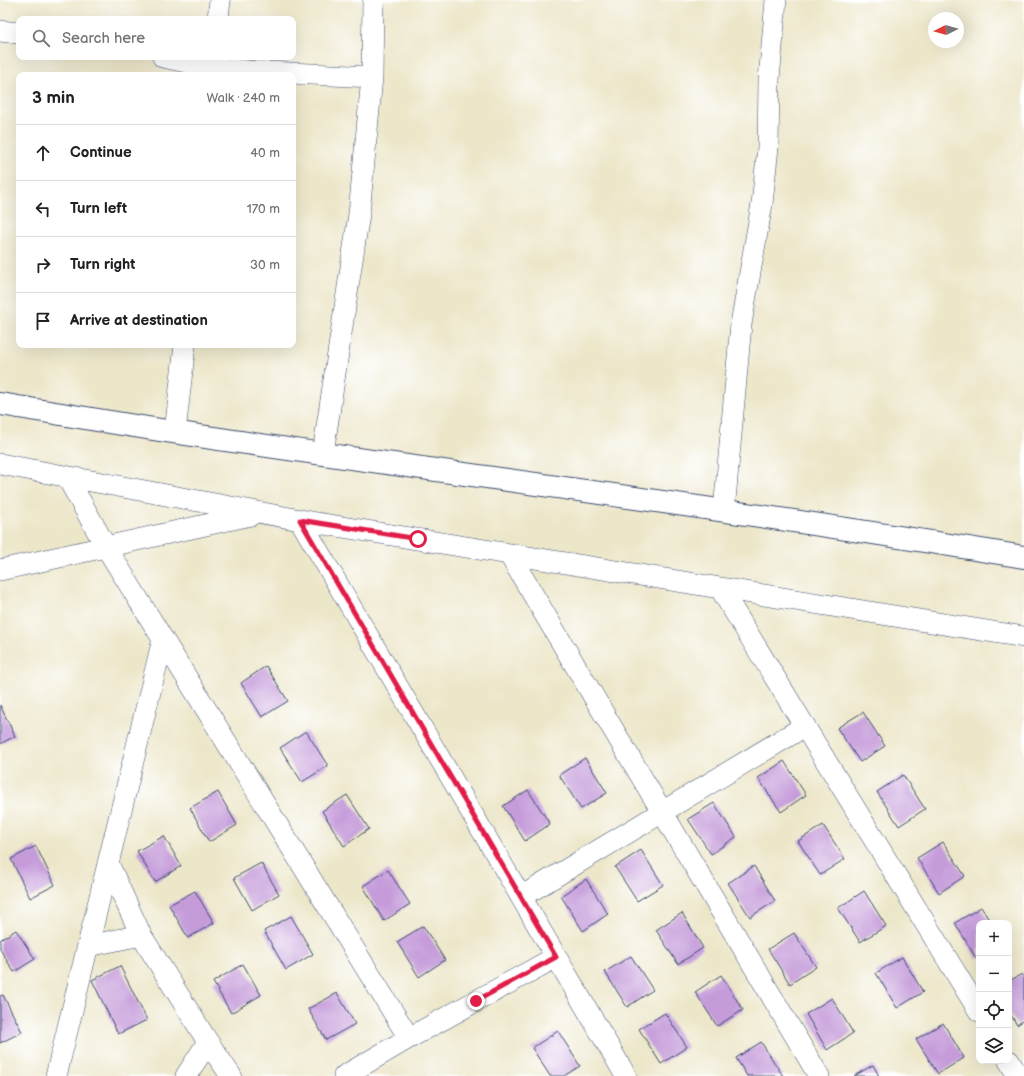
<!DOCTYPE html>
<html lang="en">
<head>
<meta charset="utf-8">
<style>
	:root { --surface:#fff; --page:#f6f6f6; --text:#202124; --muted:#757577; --line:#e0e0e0 }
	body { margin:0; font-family:"Balsamiq Sans",sans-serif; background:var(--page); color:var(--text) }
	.controls { position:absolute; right:12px; bottom:12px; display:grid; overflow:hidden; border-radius:8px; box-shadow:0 4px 16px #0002 }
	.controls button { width:36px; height:36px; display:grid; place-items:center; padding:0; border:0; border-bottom:1px solid var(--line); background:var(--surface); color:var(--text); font:20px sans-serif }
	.compass { position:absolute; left:928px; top:12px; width:36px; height:36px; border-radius:50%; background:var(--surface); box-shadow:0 4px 16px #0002; rotate:265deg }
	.stop { position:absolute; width:12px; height:12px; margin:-9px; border:3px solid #e11d48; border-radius:50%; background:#fff }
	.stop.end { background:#e11d48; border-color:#fff; box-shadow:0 1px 4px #0008 }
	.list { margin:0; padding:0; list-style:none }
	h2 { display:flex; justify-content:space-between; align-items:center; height:52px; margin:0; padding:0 16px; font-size:17px }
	h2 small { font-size:13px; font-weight:400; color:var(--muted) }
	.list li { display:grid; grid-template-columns:26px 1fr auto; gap:12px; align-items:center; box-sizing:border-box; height:56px; padding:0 16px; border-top:1px solid var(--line) }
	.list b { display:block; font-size:15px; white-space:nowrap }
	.list em { font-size:13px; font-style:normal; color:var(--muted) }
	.icon { flex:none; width:22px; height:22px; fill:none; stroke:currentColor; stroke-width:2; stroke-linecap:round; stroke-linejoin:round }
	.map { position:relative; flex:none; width:1024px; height:1076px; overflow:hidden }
	.search { position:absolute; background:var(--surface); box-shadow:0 4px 16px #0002; left:16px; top:16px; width:280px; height:44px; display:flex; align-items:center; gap:10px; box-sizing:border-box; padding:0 14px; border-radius:8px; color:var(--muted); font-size:15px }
	.panel { position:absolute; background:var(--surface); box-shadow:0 4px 16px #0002; left:16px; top:72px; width:280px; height:276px; border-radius:8px }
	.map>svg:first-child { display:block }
</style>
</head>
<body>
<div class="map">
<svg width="1024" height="1076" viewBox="0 0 1024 1076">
	<rect width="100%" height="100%" fill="#fff"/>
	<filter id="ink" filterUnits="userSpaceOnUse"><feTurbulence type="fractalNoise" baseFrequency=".025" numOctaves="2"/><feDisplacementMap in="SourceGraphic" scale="8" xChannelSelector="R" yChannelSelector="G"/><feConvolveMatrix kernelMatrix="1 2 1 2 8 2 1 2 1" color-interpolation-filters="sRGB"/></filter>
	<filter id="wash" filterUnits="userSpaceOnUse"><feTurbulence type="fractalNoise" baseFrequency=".012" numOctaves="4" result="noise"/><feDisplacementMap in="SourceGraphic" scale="16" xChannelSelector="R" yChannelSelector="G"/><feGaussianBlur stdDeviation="0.9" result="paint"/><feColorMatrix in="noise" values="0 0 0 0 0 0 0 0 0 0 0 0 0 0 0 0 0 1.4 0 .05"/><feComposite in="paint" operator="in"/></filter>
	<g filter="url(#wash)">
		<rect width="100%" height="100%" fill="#ede7ca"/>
		<g id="blocks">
			<path fill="#c59bda" d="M266 666 288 701 262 717 241 683Z
				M0 705 15 736 0 744Z
				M863 712 885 746 860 762 837 728Z
				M306 731 328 766 302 782 280 748Z
				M585 758 607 793 581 809 559 775Z
				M784 761 806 795 781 812 758 778Z
				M903 775 925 809 899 826 877 792Z
				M528 790 550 824 525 841 503 806Z
				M218 792 237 825 209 842 190 808Z
				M347 795 369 829 344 846 322 811Z
				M714 803 736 837 711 854 688 819Z
				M823 825 845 859 820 875 798 841Z
				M164 836 181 866 155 882 137 851Z
				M943 842 965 876 939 893 917 858Z
				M36 846 55 885 30 898 11 859Z
				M641 850 663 885 637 901 615 867Z
				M261 863 279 894 252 910 234 878Z
				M754 866 775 901 750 917 728 883Z
				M388 870 410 904 384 921 363 886Z
				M586 879 608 914 583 931 561 896Z
				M195 891 214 923 188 938 169 905Z
				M864 891 886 926 860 942 838 908Z
				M981 907 991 923H979V957L976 958 955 923Z
				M682 913 703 948 678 964 656 930Z
				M291 916 313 954 286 970 264 931Z
				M423 926 445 960 419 977 397 942Z
				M16 930 35 959 14 972 0 949V940Z
				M794 933 816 967 790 984 768 949Z
				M631 956 653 990 627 1007 605 972Z
				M902 957 923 992 897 1008 876 973Z
				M243 964 261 995 231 1013 213 982Z
				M120 966 147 1020 118 1034 92 980Z
				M1022 974 1024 978V1020L1017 1025 1009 1012V981Z
				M721 975 743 1010 717 1026 695 992Z
				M337 993 355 1024 326 1040 308 1009Z
				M3 995 22 1032 0 1043V996Z
				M832 998 853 1033 827 1050 806 1014Z
				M665 1013 687 1047 661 1064 639 1029Z
				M943 1023 964 1058 938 1074 916 1039Z
				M558 1031 580 1066 564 1076H550L532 1048Z
				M761 1042 783 1076H747L736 1058Z
				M873 1065 879 1076H854Z"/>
		</g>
	</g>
	<g filter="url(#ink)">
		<use href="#blocks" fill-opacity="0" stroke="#3a4b6e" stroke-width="1"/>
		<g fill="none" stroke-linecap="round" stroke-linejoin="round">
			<defs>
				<path id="minor" d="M218 19 220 0
					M0 31 19 33
					M163 57 209 67 248 71 372 77
					M175 432 185 345
					M323 453 359 214 372 77 373 0
					M0 464 311 522 1024 637
					M67 477 106 547 409 1038 556 957
					M724 511 741 324 762 204 768 147 769 80 776 0
					M300 520 626 1076
					M509 554 819 1076
					M0 570 251 515
					M720 588 979 1011
					M108 863 141 935 208 1042 231 1076
					M521 897 805 726
					M88 946 141 935
					M1009 1061 1018 1076
					M56 1076 163 639
					M186 1076 208 1042
					M344 1076 409 1038"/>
				<path id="tertiary" d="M0 404C68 415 137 427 206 437 478 477 752 512 1024 557"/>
			</defs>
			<use href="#minor" stroke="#3a4b6e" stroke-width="22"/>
			<use href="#tertiary" stroke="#3a4b6e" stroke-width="24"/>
			<use href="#minor" stroke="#fff" stroke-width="21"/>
			<use href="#tertiary" stroke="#fff" stroke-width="22"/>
		</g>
	</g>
	<g fill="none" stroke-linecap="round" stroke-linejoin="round" filter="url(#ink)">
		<path stroke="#e11d48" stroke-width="5" d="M418 539 300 520 556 957 476 1001"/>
	</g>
</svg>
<div class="controls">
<button>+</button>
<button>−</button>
<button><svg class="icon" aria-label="locate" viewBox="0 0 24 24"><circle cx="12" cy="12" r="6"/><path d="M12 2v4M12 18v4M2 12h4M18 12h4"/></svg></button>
<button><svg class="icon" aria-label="layers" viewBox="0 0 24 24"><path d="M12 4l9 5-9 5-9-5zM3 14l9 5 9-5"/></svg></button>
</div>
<svg class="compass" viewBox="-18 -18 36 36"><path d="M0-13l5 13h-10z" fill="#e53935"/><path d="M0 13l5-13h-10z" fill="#757577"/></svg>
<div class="stop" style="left:418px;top:539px"></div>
<div class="stop end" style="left:476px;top:1001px"></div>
<div class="search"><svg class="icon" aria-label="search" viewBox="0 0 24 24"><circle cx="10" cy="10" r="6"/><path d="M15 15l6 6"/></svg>Search here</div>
<section class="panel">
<h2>3 min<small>Walk · 240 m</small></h2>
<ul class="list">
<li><svg class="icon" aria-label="ahead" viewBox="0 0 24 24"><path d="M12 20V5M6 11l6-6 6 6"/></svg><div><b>Continue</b></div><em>40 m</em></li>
<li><svg class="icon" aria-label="left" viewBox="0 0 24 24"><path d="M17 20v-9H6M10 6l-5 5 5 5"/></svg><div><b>Turn left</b></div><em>170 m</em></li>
<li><svg class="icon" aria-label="right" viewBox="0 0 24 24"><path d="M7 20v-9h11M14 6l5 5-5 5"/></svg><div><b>Turn right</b></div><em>30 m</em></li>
<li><svg class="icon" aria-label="arrive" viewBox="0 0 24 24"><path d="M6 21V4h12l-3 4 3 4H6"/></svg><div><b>Arrive at destination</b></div></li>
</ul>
</section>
</div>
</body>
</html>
